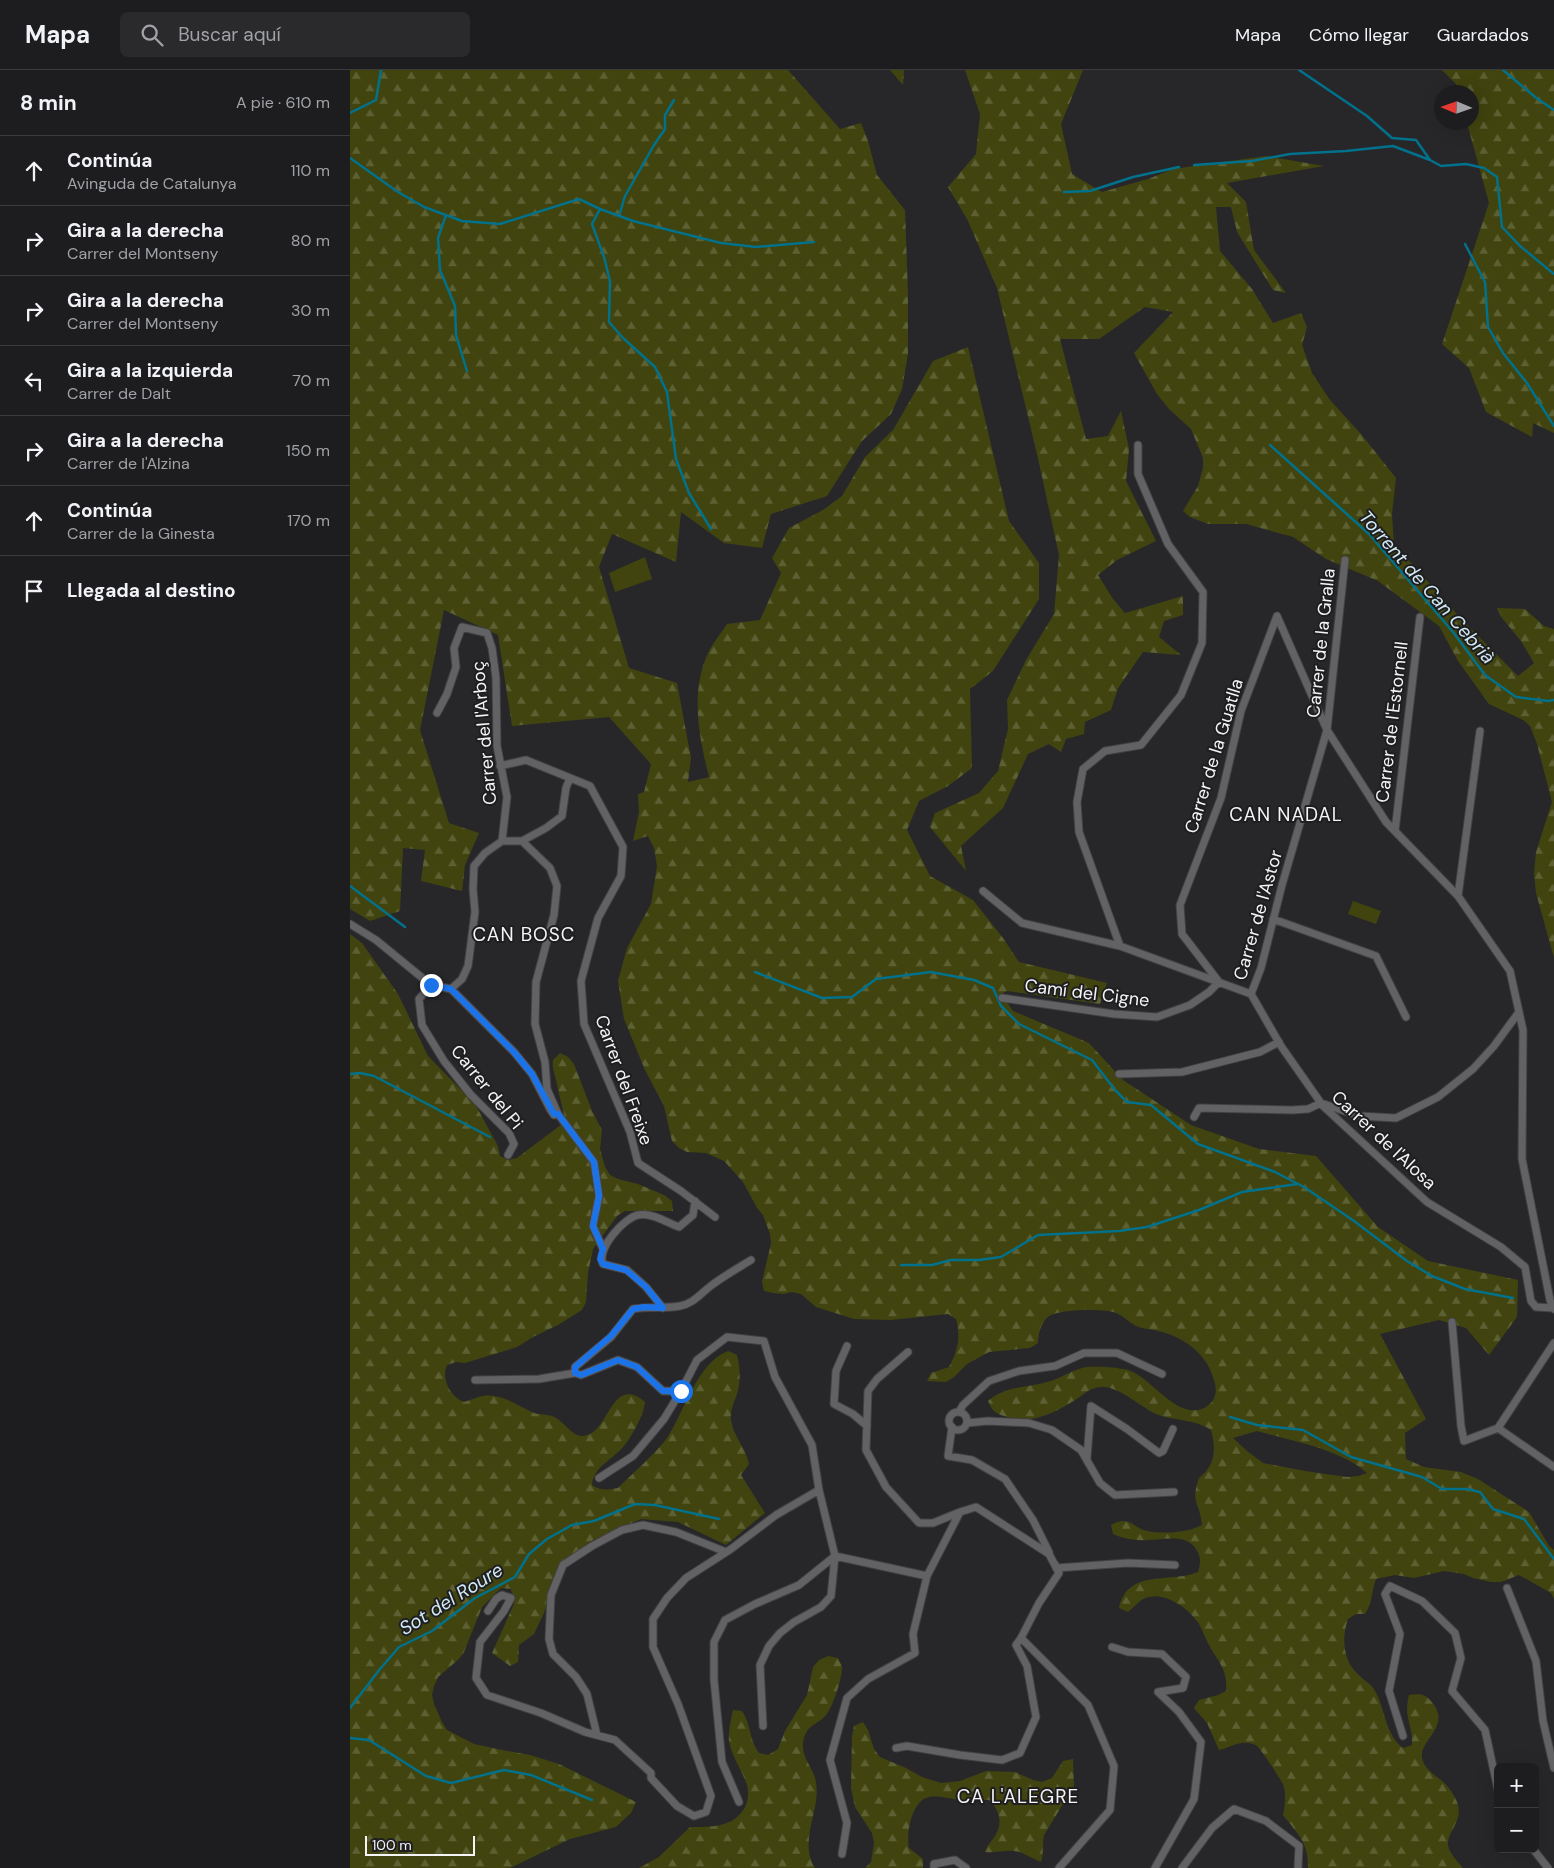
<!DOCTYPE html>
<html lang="es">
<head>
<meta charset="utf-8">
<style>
	:root { --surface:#1d1d20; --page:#2a2a2d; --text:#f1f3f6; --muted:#a0a2a5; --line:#3b3b3e }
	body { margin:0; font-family:"DM Sans",sans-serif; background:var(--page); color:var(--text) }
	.controls { position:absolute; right:15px; bottom:15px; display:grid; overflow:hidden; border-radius:8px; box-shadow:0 5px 20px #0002 }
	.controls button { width:45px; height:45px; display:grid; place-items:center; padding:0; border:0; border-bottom:1px solid var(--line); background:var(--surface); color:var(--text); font:25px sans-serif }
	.compass { position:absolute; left:1084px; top:15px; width:45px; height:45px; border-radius:50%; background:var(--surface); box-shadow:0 5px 20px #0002; rotate:272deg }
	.scale { position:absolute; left:15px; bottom:12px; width:110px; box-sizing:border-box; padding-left:5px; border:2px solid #f4f4f6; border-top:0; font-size:14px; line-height:18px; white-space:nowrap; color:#f4f4f6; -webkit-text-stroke:4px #1e1e20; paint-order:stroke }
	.stop { position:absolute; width:15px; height:15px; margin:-11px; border:4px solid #1a73e8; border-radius:50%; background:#fff }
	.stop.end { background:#1a73e8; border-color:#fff; box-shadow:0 1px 5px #0008 }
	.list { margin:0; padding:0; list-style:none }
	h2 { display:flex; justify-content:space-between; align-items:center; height:65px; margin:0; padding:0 20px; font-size:21px }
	h2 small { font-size:16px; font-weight:400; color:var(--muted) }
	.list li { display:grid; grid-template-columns:32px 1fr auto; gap:15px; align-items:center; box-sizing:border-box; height:70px; padding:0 20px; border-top:1px solid var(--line) }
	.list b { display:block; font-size:19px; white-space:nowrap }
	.list p { margin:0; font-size:16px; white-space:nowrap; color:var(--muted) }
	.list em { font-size:16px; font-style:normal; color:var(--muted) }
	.icon { flex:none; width:28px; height:28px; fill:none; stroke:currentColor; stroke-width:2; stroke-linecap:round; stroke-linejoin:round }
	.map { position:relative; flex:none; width:1204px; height:1798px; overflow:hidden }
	header { display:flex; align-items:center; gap:30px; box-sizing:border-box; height:70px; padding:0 25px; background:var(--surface); border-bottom:1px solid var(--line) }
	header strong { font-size:24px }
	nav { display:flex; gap:28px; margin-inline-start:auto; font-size:18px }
	.search { width:350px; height:45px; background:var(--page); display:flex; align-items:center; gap:12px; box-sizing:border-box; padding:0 18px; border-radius:8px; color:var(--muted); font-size:19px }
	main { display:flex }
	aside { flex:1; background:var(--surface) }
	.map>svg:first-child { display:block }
</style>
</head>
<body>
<header>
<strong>Mapa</strong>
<div class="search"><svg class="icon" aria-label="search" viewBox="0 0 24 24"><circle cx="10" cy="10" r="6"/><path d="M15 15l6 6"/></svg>Buscar aquí</div>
<nav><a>Mapa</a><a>Cómo llegar</a><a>Guardados</a></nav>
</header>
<main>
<aside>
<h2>8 min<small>A pie · 610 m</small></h2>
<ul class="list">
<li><svg class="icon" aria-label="ahead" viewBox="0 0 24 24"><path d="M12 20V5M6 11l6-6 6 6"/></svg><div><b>Continúa</b><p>Avinguda de Catalunya</p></div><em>110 m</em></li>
<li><svg class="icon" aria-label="right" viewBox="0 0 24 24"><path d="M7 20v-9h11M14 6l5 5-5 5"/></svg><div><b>Gira a la derecha</b><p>Carrer del Montseny</p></div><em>80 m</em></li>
<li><svg class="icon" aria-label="right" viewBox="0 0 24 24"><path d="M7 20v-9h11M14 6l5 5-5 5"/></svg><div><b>Gira a la derecha</b><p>Carrer del Montseny</p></div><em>30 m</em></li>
<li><svg class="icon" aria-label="left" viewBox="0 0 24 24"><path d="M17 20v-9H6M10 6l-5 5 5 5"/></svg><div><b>Gira a la izquierda</b><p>Carrer de Dalt</p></div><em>70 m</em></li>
<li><svg class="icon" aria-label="right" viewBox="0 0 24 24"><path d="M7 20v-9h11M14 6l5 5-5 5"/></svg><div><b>Gira a la derecha</b><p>Carrer de l'Alzina</p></div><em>150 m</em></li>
<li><svg class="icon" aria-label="ahead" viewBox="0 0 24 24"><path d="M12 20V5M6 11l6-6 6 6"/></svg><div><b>Continúa</b><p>Carrer de la Ginesta</p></div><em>170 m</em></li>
<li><svg class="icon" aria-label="arrive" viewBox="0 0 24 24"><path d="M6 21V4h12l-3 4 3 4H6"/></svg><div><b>Llegada al destino</b></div></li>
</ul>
</aside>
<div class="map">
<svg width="1204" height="1798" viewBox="0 0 1204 1798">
	<defs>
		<pattern id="forest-firs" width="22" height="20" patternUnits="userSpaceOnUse" patternTransform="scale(1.25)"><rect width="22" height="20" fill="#41440e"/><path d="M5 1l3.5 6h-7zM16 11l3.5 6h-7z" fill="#5d6032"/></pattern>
	</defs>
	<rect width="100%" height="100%" fill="#27272a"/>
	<path fill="#41440e" d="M295 487 302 509 265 522 259 503Z
		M1003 831 1031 841 1026 854 998 844Z"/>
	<path fill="url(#forest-firs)" fill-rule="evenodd" d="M0 0H438L490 59 511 53 518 71 527 105 555 140 558 224V284L552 319 541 344 512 371 477 426 421 444 412 478 374 473 331 442 326 492 262 464 249 497 279 598 327 613 341 688 338 712 359 707C349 667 340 622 358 583 363 573 371 563 377 554L410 550 431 503 422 488 439 458 473 440 492 426 515 387 543 360 583 291 618 277 659 451 689 493V529L643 601 620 619 622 698 598 716 569 731 557 760 580 806 623 830 653 868 669 892 757 913 750 934 657 921 651 924 663 941 739 973 773 1010 841 1055 909 1079 966 1086 1028 1157 1078 1191 1168 1210 1167 1247 1139 1285 1116 1258 1089 1250 1030 1264 1076 1349 1055 1363 1056 1389 1074 1397 1111 1402 1128 1409 1179 1442 1199 1476 1204 1480V1529L1201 1523 1169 1505 1151 1512H1141L1123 1508 1114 1504 1094 1501 1064 1508 1045 1505 1026 1509C1021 1521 1023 1533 1015 1544H1006L998 1549C991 1569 993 1592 1010 1606 1016 1612 1023 1615 1026 1623 1036 1642 1035 1664 1053 1678L1062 1675C1063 1654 1053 1648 1059 1625 1067 1624 1074 1623 1080 1630 1104 1656 1069 1669 1072 1688 1075 1702 1089 1706 1097 1716 1101 1720 1105 1727 1107 1732 1115 1753 1093 1763 1099 1779 1102 1786 1108 1792 1113 1798H958C959 1773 947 1763 933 1745 935 1736 936 1726 934 1717 933 1712 911 1679 906 1675 905 1675 900 1673 899 1673 888 1671 879 1678 869 1680L857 1653 844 1638 849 1630 868 1625 876 1621C878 1599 868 1592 859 1575 855 1568 853 1561 849 1554 839 1538 812 1519 793 1529 788 1532 783 1538 778 1542L769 1538C778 1498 819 1514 848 1502 851 1493 851 1487 846 1479 836 1463 813 1470 798 1470 786 1471 774 1469 763 1464L761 1455C780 1445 781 1457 797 1461 814 1464 837 1463 852 1455 850 1432 840 1434 849 1408 866 1395 866 1378 861 1360 845 1349 824 1351 806 1344 791 1337 772 1319 755 1317 741 1316 736 1323 725 1330 705 1343 680 1355 657 1347 646 1344 642 1341 638 1331 655 1315 680 1318 701 1311 713 1307 724 1299 737 1297 749 1296 766 1297 778 1300 802 1307 828 1353 856 1337 860 1334 864 1331 865 1325 867 1320 865 1313 863 1307 856 1283 832 1266 808 1261 800 1259 793 1259 786 1256 778 1252 772 1244 763 1242 749 1239 712 1239 699 1246 691 1252 688 1264 688 1273L680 1278 639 1282 617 1294 604 1307 596 1312 577 1311 581 1303 599 1297C608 1281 611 1266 606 1249L598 1244 541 1250 504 1249 466 1237 451 1224 442 1222 433 1224 423 1223 414 1221 412 1212 421 1173 420 1164 413 1145 407 1138 393 1112 374 1091 356 1083 337 1082 329 1078 322 1071 314 1036 295 1000 274 949 268 911 277 878 301 834 307 796 304 778 298 766 283 771 289 742 288 724 294 722 301 694 259 647 162 656 148 565 94 540 70 660 99 753 129 763 115 795 112 821 71 811 75 780 53 778 50 841 20 851 0 839ZM907 1361C940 1370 993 1380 1017 1403L1008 1406 997 1407 955 1401 913 1393 897 1381 883 1368Z
		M540 0H554L553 15Z
		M615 0H733L711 54 722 104 752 122 798 109 823 99 916 86 974 96 877 113 896 132 904 180 936 223 923 220 887 162 881 137H866L870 181 902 219 923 253 951 243 957 257 952 275 962 303 980 330 1011 364 1046 408 1042 444 1044 474 1115 553 1168 606 1184 593 1171 571 1152 548 1147 538 1175 539 1194 556 1204 559V888L1186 823 1184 803 1186 782 1202 732 1187 674 1180 656 1173 650 1139 634 1108 591 1089 556 1028 511 976 489 943 467 896 454H858L840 447 833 441 848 416 853 398V388L841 359 819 339 807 324 784 283 823 242 795 237 749 269H710L736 369 758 366 771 341 779 379 776 411 806 471 767 490 748 505 763 529 775 543 833 526V545L814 551 809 567 831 585 793 582 768 618 761 640 735 652 734 664 716 669 711 682 699 674 678 684 653 738 611 776 616 801 580 757 585 743 629 723 648 701 658 659 657 630 676 590 704 544 709 485 687 384 647 218 617 149 598 117 626 84 630 44Z
		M1092 0H1204V363L1183 353 1182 367 1136 342 1119 298 1092 274 1139 133 1117 53 1122 52V22H1108L1106 14Z
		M0 864 12 873 48 924 78 986 125 1034 148 1076 150 1086 158 1090 167 1088 216 1051C212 1037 209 1024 206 1010 204 1002 202 998 203 990L210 983 218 987 224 994 242 1041 252 1060 250 1079 255 1097 260 1105 268 1109 288 1114 314 1125 322 1131 323 1141H275L267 1146 243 1179 238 1203 236 1232 232 1240 208 1255 183 1267 167 1277 115 1293 106 1292 97 1295C91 1310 100 1326 114 1332 121 1330 127 1327 133 1326 151 1323 168 1336 184 1343 191 1345 200 1344 206 1348 213 1352 220 1362 227 1365 259 1375 258 1301 295 1332 294 1345 281 1368 273 1377 261 1391 244 1396 242 1415 251 1421 257 1420 268 1418 282 1404 306 1383 317 1368 335 1341 346 1294 378 1281L387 1285C390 1296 391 1312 387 1324 384 1333 380 1340 381 1350 383 1366 396 1378 399 1394L391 1405 415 1443 376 1475 328 1452 291 1449 243 1470 211 1492 194 1543 184 1564 169 1575 168 1592 160 1596 142 1583 164 1534 161 1519 151 1518 132 1537 114 1582 109 1589 88 1607 84 1616 82 1625 84 1634 92 1652 97 1660 124 1674 152 1680 180 1685 209 1694 286 1732 281 1743 266 1757 220 1769 160 1798H0Z
		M478 1586 488 1588C489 1591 492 1594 492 1598 492 1608 483 1637 476 1645 470 1653 459 1654 455 1665 447 1685 463 1695 466 1712 471 1740 448 1771 465 1798H289L309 1787 340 1757C360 1757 384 1758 395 1737 398 1731 399 1722 397 1715 392 1700 382 1687 379 1671 378 1661 381 1650 383 1640L392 1641C401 1654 399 1670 409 1683L418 1685 428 1679 435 1661 457 1625 463 1597 469 1590Z
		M513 1652 518 1660 524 1679 530 1687 556 1698 572 1707 591 1713 610 1711 636 1701 665 1702 683 1710 692 1712 702 1708 713 1691 723 1689 724 1716 694 1765C692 1775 694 1783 691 1792 682 1789 674 1782 664 1781 654 1780 645 1783 635 1782 638 1773 642 1772 646 1764 653 1752 649 1739 639 1730 630 1730 620 1731 611 1730 600 1729 586 1724 576 1728 561 1734 556 1765 559 1778L573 1789V1798H515L521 1792 524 1773 522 1763 505 1737 501 1718 502 1666 504 1656Z"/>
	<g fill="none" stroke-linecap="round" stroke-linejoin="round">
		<path stroke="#01718c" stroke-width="2.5" d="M949 0 1017 46 1042 68 1066 70 1080 90 1091 96 1116 94 1134 98 1147 107 1152 157 1170 176 1204 204
			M1153 0 1185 27 1204 40
			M0 43 26 30 31 0
			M0 88 48 122 74 137 112 151 150 154 229 129 250 139 283 151 371 173 406 177 464 172
			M844 95 902 91 940 84 996 81 1043 76 1080 90
			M714 122 740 121 783 107 829 97
			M250 139 242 154 254 187 260 211 259 252 273 268 305 297 317 322 326 389 339 423 361 459
			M96 145 88 168 90 200 105 236 106 265 117 301
			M269 146 275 126 304 75 315 59V45L324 30
			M1115 174 1135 212 1138 257 1153 283 1177 313 1204 356
			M920 375 1019 464 1103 562 1135 605 1166 627 1198 631 1204 630
			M0 816 55 857
			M405 902 472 928 502 927 526 909 581 902 624 910 643 918 651 936 669 954 742 990 765 1020 777 1032 801 1035 848 1074 925 1102 954 1117 1004 1151 1057 1191 1082 1206 1115 1219 1163 1228
			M0 1004 10 1003 24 1006 140 1067
			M551 1195H582L601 1190H629L651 1187 688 1165 769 1161 797 1157 849 1140 892 1122 947 1114
			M880 1347 907 1355 953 1360 1001 1387 1072 1407 1092 1419H1117L1130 1422 1143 1439 1174 1449 1204 1489
			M0 1638 30 1599 49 1577 82 1561 125 1528 165 1507 179 1484 197 1469 222 1455 244 1451 285 1434 305 1435 369 1449
			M0 1668 19 1670 76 1706 101 1713 154 1700 181 1705 242 1730"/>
		<defs>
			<path id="minor" d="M927 546 977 660 1036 752 1108 826 1160 901 1173 960 1172 1089 1200 1230 1204 1239
				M87 643 97 624 106 597 104 578 112 557 137 563 142 578 146 608 147 676 157 727 152 771 135 783 124 796 123 819 125 842 118 896 112 909 101 919
				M150 696 176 690 240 716 273 777 271 806 248 848 231 911 234 954 280 1062 288 1093 331 1121 365 1147
				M1045 761 1070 547
				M152 771H172L196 758 212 746 216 718 220 708
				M172 771 200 798 207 816 204 845 186 912 185 954 195 992 197 1019 208 1044 244 1092 249 1126 243 1156 253 1179
				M633 821 672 853 770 876 901 924 931 976 973 1036 1077 1132 1151 1177 1175 1197 1181 1231 1186 1237 1203 1238
				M1108 826 1130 661
				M923 849 1026 886 1056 947
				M0 854 26 870 81 915 101 919 164 982 182 1004 200 1039 204 1045 208 1044
				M770 876 729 762 727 732 733 699 755 681 791 675 831 625 852 573 853 522 818 474 788 404V375
				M81 915 69 929 72 955 94 991 121 1025 159 1063 164 1074 158 1085
				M901 924 911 898 932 815 977 660 995 490
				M652 928 764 944 807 947 840 935 859 922 869 912 832 864 830 835 871 728 891 641 927 546
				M769 1004 832 1002 910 982 929 972
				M844 1047 849 1038 942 1040 958 1039 971 1033 1009 1046 1046 1048 1088 1027 1123 999 1144 976 1169 942
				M401 1190C388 1198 374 1206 362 1215 351 1223 343 1234 330 1236 314 1239 299 1236 283 1239L261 1267 225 1297V1303L231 1305 268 1290 287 1297 313 1321H331L347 1290 377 1267 414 1271 425 1307 462 1375 469 1420 485 1486 577 1506
				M313 1238 296 1217 277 1200 253 1194C246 1179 274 1148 288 1145 301 1142 318 1153 329 1157L343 1145 345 1131
				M1102 1252 1111 1356 1114 1371 1148 1358 1204 1273
				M497 1276 486 1301 484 1334 503 1344 517 1356
				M558 1282 527 1309 518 1321 516 1380 536 1417 569 1453H583L610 1442
				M125 1310 189 1309 225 1303
				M609 1342 613 1335 639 1311 669 1301 705 1296 734 1283H767L812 1304
				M599 1351a9 9 0 1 1 18 0a9 9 0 1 1-18 0Z
				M617 1353 638 1351 679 1353 702 1360 731 1380 750 1413 765 1425 824 1422
				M602 1357 598 1386 622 1390 655 1409 683 1450 699 1482
				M1148 1358 1204 1397
				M737 1388 741 1336 777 1359 809 1383 813 1381 823 1359
				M249 1408 283 1386 314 1349 331 1321
				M705 1494 706 1498 778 1493 825 1495
				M1157 1518 1186 1591 1193 1651 1204 1698
				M138 1541 146 1529 152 1525 161 1528 154 1541 130 1572 126 1608 137 1625 191 1643 235 1662 265 1670 301 1703V1708L327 1736 344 1746 356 1742 361 1726 328 1634 303 1577V1549L317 1528 336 1508 381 1479 426 1445 469 1420
				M762 1577 778 1582 812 1584 836 1607 833 1618 808 1622 829 1642 851 1672 844 1729 805 1798
				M413 1656 410 1595 419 1576 430 1563 444 1552 471 1537 481 1526 485 1486
				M247 1665 237 1624 226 1607 203 1584 199 1569 201 1525 213 1495 242 1476 272 1460 293 1455 326 1462 376 1482
				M1053 1666 1039 1621 1050 1564 1035 1524 1040 1516 1072 1531 1105 1563 1111 1588 1102 1621 1135 1660 1148 1720
				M546 1678 557 1676 610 1685 652 1690 670 1683 686 1647 677 1596 666 1575 671 1568
				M389 1732 372 1692 364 1610V1572L375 1550 405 1534 449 1515 485 1486
				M1183 1779 1198 1798
				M492 1784 497 1753 480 1690 497 1628 518 1609 565 1583 563 1564 577 1506 610 1442 626 1437 699 1484 709 1503 689 1533 671 1568 738 1635 764 1696 760 1740 709 1798
				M584 1798V1794L605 1790 616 1798
				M832 1798 862 1758 884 1739 916 1751 949 1776 948 1798"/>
		</defs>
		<use href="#minor" stroke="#424245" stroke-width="9"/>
		<use href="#minor" stroke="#626265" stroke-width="7"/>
	</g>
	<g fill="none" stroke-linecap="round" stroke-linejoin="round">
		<path stroke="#1a73e8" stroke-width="6" d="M81 915 101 919 164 982 182 1004 204 1044H208L244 1092 249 1126 243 1156 253 1179 250 1189 253 1194 276 1200 296 1217 313 1238 294 1237 283 1239 261 1266 225 1297V1303L231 1305 268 1290 287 1297 313 1321H331"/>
	</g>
	<g text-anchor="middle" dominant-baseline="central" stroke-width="4" stroke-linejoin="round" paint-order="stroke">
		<g font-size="18" fill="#f4f4f6" stroke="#1e1e20">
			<text transform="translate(971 573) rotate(-84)">Carrer de la Gralla</text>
			<text transform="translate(1042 652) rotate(-83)">Carrer de l'Estornell</text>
			<text transform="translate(134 663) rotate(-95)">Carrer del l'Arboç</text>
			<text transform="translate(864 686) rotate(-73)">Carrer de la Guatlla</text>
			<text transform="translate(908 845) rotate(-74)">Carrer de l'Astor</text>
			<text transform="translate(737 923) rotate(7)">Camí del Cigne</text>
			<text transform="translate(274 1010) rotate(70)">Carrer del Freixe</text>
			<text transform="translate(137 1017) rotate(51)">Carrer del Pi</text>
			<text transform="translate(1034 1070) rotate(43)">Carrer de l'Alosa</text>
		</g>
		<g font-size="19" font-style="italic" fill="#d0e9f3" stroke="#1e1e20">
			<text transform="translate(1077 517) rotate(49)">Torrent de Can Cebrià</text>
			<text transform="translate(101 1529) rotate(-32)">Sot del Roure</text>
		</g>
		<g font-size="19" letter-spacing="1" fill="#f4f4f6" stroke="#1e1e20">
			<text x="936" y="744">CAN NADAL</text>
			<text x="174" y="864">CAN BOSC</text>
			<text x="668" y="1726">CA L'ALEGRE</text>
		</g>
	</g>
</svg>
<div class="controls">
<button>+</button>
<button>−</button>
</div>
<svg class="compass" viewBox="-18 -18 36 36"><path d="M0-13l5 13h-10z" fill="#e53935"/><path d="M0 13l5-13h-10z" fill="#a0a2a5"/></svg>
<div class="scale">100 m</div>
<div class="stop" style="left:331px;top:1321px"></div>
<div class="stop end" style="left:81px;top:915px"></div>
</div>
</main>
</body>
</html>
